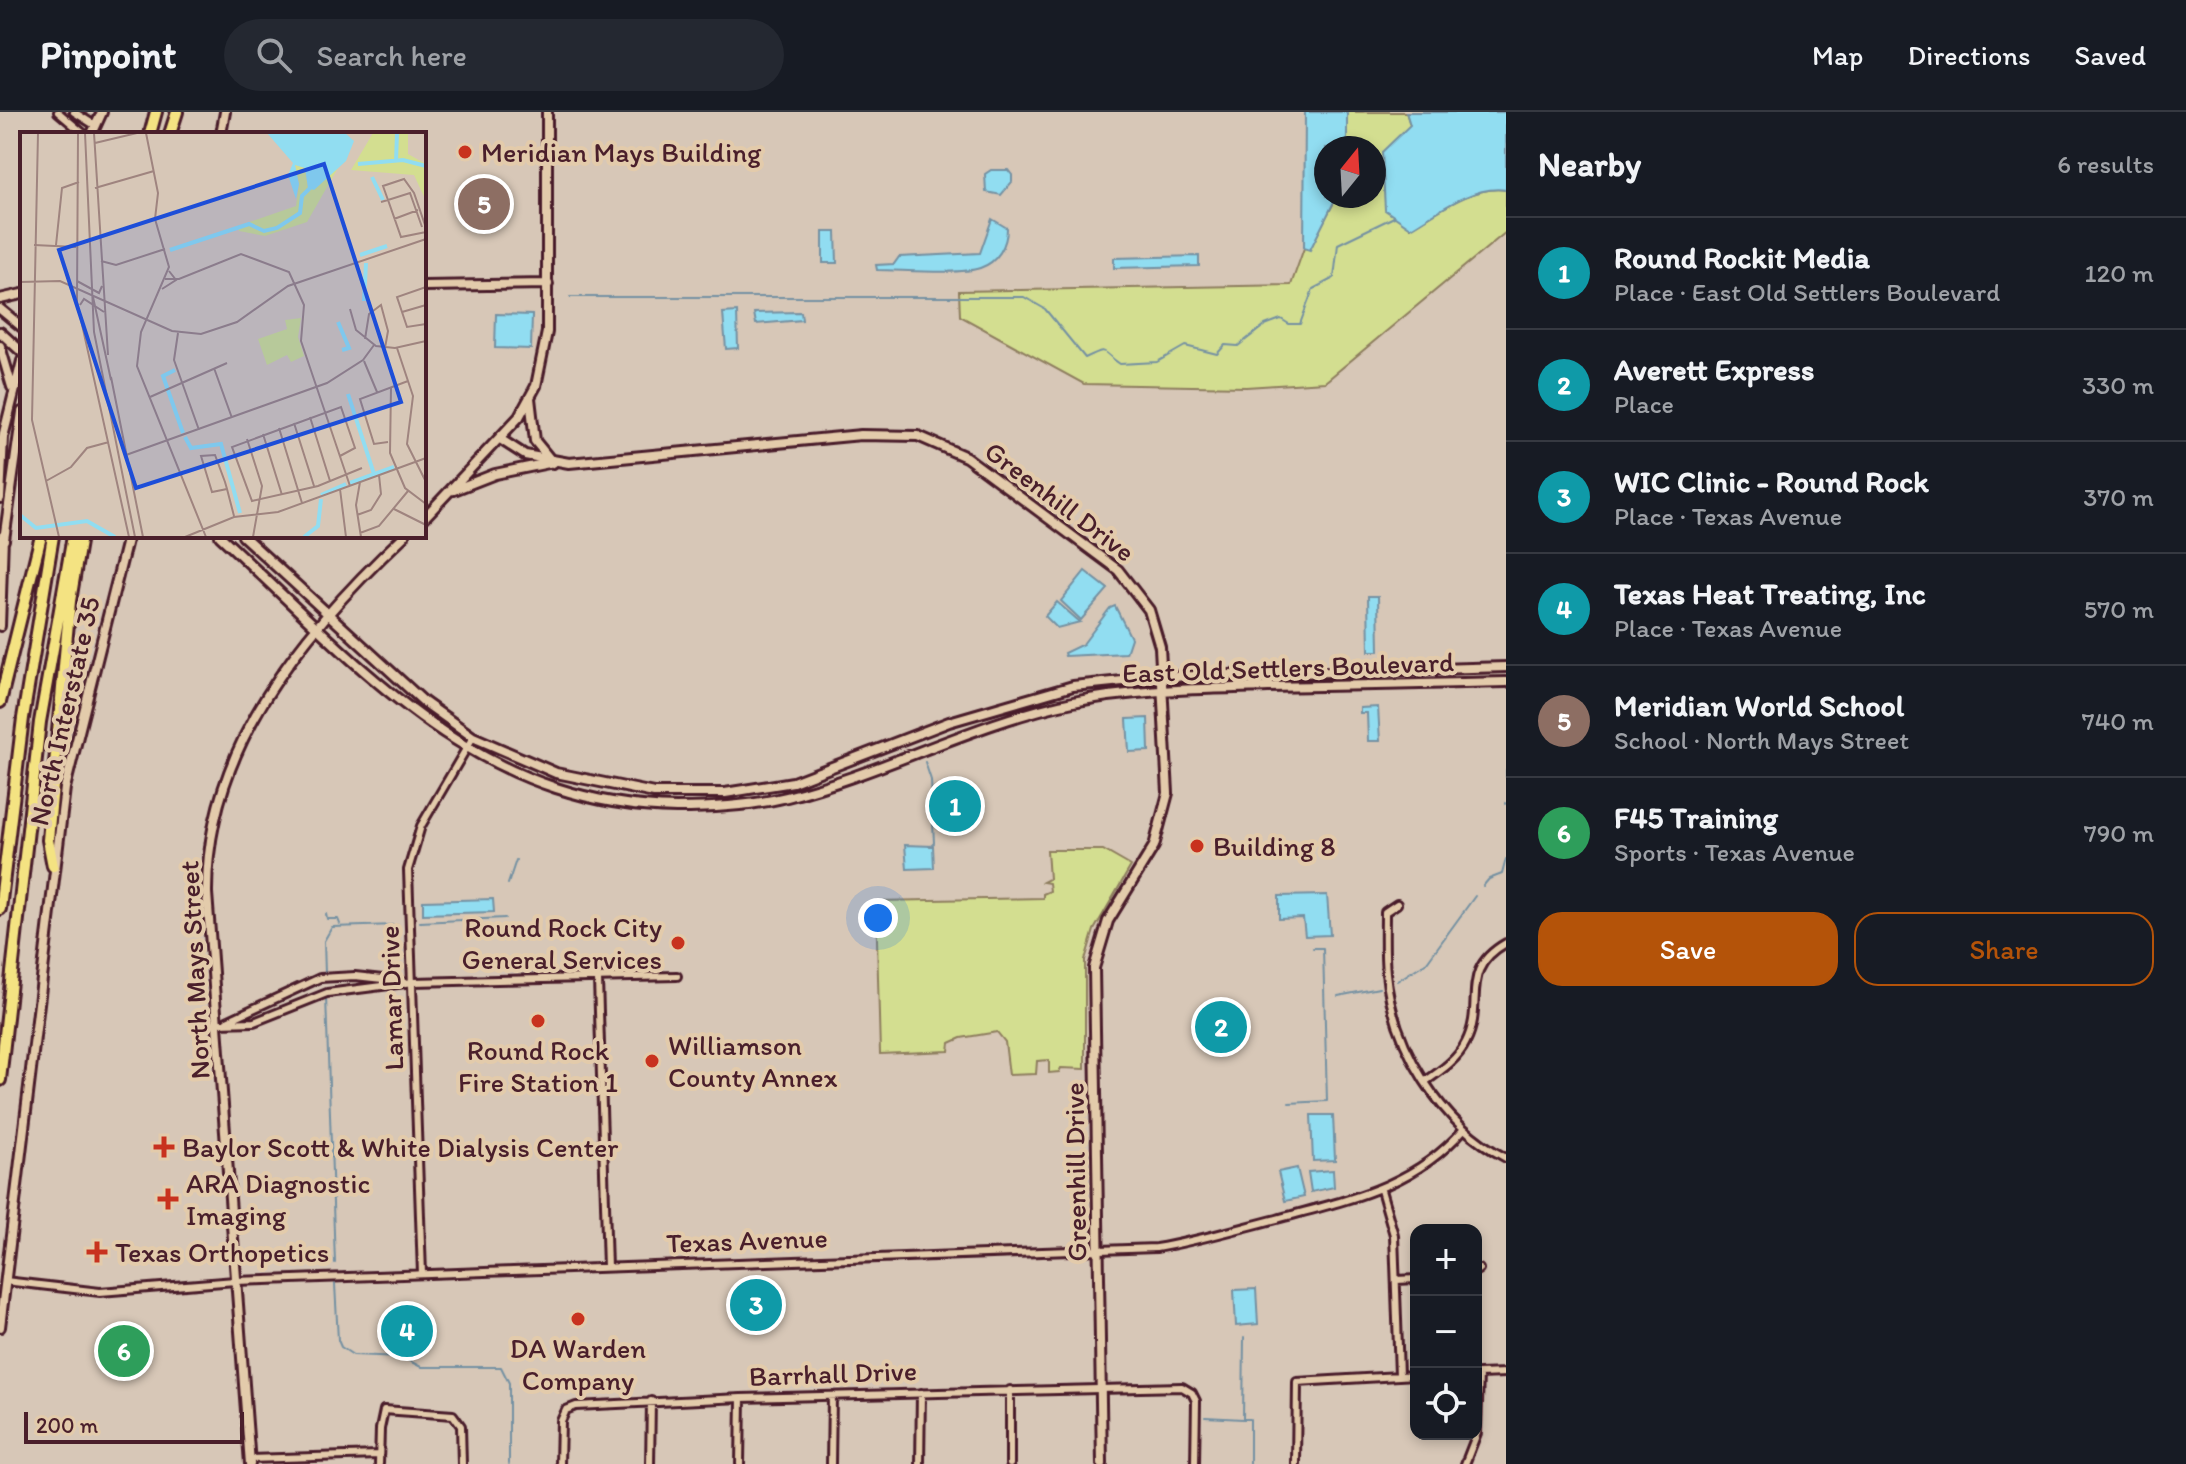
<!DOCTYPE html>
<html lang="en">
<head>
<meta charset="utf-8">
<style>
	:root { --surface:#171b24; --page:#242831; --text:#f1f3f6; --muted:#9ea1a6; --line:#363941; --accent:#b45309 }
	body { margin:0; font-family:Itim,sans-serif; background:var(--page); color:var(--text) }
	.controls { position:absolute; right:24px; bottom:24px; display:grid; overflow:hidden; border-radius:16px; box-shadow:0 4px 12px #0003 }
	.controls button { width:72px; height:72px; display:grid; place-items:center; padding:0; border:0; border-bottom:2px solid var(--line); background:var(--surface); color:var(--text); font:40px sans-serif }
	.compass { position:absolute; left:1314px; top:24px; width:72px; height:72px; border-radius:50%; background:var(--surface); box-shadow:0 4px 12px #0003; rotate:18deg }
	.scale { position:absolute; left:24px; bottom:20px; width:220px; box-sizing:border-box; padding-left:8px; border:4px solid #4a1f2b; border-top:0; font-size:22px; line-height:28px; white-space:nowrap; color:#4a1f2b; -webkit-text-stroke:6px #e3cbab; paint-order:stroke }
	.you { position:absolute; left:878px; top:806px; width:28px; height:28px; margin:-20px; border:6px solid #fff; border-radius:50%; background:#1a73e8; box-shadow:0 0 0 12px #1a73e833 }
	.badge { display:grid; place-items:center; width:52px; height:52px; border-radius:50%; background:var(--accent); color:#fff; font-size:26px; font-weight:700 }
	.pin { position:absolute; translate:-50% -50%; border:4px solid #fff; box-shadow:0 2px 8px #0006 }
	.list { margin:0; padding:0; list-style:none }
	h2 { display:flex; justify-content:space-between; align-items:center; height:104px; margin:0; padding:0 32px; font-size:34px }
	h2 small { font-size:26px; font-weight:400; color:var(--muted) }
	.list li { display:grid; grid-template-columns:52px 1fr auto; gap:24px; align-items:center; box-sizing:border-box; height:112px; padding:0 32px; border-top:2px solid var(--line) }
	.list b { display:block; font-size:30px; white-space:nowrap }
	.list p { margin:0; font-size:26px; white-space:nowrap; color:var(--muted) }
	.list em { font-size:26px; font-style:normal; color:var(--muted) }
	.actions { display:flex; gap:16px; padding:24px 32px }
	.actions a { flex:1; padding:18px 0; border:2px solid var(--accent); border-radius:24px; text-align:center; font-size:28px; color:var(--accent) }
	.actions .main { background:var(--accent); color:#fff }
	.icon { flex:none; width:44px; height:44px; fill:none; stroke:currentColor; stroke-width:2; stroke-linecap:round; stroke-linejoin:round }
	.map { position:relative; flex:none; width:1506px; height:1352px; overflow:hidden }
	header { display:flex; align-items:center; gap:48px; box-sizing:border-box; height:112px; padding:0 40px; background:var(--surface); border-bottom:2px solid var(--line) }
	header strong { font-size:38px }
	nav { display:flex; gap:44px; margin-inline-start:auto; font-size:28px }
	.search { width:560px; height:72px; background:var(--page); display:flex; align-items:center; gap:20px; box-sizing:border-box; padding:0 28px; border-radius:44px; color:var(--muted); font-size:30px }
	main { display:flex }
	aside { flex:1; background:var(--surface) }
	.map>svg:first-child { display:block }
</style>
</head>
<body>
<header>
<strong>Pinpoint</strong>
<div class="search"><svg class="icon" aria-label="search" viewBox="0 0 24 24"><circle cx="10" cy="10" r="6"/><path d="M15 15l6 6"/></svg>Search here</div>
<nav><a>Map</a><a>Directions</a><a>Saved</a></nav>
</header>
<main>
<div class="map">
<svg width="1506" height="1352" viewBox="0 0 1506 1352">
	<rect width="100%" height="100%" fill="#d7c7b7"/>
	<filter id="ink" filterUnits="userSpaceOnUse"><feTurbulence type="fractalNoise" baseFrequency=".0125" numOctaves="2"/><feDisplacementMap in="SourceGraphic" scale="16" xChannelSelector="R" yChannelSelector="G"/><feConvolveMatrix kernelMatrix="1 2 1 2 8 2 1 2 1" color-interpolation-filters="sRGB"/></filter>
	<g filter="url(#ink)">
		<path fill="#d3de90" stroke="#8e7e5e" stroke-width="2" d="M1347 0H1406L1410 13V116C1436 101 1475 72 1506 78V120L1325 270 1246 275 1084 272 960 204 959 179 1291 173 1304 136 1310 137 1337 84H1374V36H1347Z
			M1047 738H1103L1131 754 1094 818 1085 848V957L1061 956 1059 960 1049 961V948L1037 949 1036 962 1009 963 1005 930 997 920 961 926 950 931 949 939 880 942 876 789 1043 786V782L1050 779 1049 771 1043 770 1049 767Z"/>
		<path fill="#91ddf1" stroke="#7591a2" stroke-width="2" d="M1305 0H1347V36H1326V84H1337L1310 138 1304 136Z
			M1406 0H1506V78C1475 72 1436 101 1411 116L1385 98 1382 40 1410 13Z
			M991 58H1008L1012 63V70L1001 83 986 80 985 62Z
			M992 107 1007 116C1007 133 998 150 980 156 960 163 902 158 877 158L876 153 894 152 899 145 980 141Z
			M823 120H836L837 151H823Z
			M1199 144V154L1114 156V146Z
			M737 200 738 236 726 237 723 201Z
			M801 200 802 208 756 212 754 201Z
			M496 202 532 203 531 237 495 236Z
			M1085 459 1108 477 1081 508 1061 489Z
			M1368 484H1378L1379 539H1369Z
			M1057 490 1080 510 1057 516 1045 504Z
			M1115 494 1131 526 1126 541 1065 544 1064 541 1083 532 1110 496Z
			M1378 595 1380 629H1368L1367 601H1360V596Z
			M1148 606 1149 639 1129 640 1127 607Z
			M905 733 933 734 934 756 907 757Z
			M1327 783 1330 823 1305 824 1303 806 1279 807V784Z
			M493 787 494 800 423 802V789Z
			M1311 1003H1333L1335 1048 1313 1049Z
			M1297 1056 1304 1085 1285 1089 1278 1060Z
			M1333 1058 1334 1075 1311 1080 1308 1060Z
			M1256 1177 1258 1212 1236 1214 1234 1178Z"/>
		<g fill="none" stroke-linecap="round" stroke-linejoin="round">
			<path stroke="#7591a2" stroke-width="2" d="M570 185H1024L1045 197 1085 246C1110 234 1100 239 1120 252L1157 250 1185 234 1217 242 1225 233 1238 234 1265 213 1281 207 1289 212H1300L1313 177 1334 166 1338 132 1394 105
				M925 650 931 668 934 731 931 734
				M1506 658V665
				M1506 691V692
				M508 772 516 748
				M1483 774 1489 767 1502 762 1506 747
				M326 802 327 807H338L340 812
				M420 810 505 806
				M325 862 324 829 332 815 397 813
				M1397 869 1427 850 1475 784
				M326 884 335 1151
				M1338 884 1379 876
				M1289 991 1327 989 1323 836H1313
				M335 1172 338 1228 341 1235 353 1243 402 1245 421 1255H501L509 1271V1352
				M1244 1225 1243 1307H1250V1352
				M1205 1305 1243 1307"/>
			<defs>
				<path id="street" d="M58 0 84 22
					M74 0 96 14
					M1397 792 1385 800C1385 820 1384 841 1386 861 1393 935 1440 1012 1506 1046
					M598 868 607 1155
					M227 909 320 866 355 864 401 869
					M218 911 254 910 327 881 413 870 677 864
					M1426 969C1442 958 1458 947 1466 930 1486 891 1457 859 1506 831
					M1381 1078 1394 1123 1399 1263
					M1476 1159 1479 1157
					M422 1162 408 758 421 714 473 625
					M1397 1168 1416 1167
					M5 1169 100 1180 235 1169 1156 1136C1197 1129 1237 1117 1277 1107 1347 1088 1414 1075 1463 1018
					M1478 1262 1506 1261
					M249 1347 379 1343
					M379 1352 380 1317 384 1298 453 1303 461 1314 462 1352
					M560 1352 561 1309 566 1298 576 1294 741 1286 1182 1275 1192 1281 1196 1289 1195 1352
					M650 1352 651 1289
					M740 1352 741 1286
					M831 1352 832 1284
					M920 1352 921 1281
					M1010 1352V1278
					M1296 1352 1297 1270 1416 1263
					M1465 1352 1477 1321 1479 1262"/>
				<path id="secondary" d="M92 22 102 0
					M221 22 225 0
					M424 174 548 172
					M0 187 22 182
					M0 197 22 215
					M0 220 22 240
					M0 234 12 275
					M530 286 535 329 553 351
					M500 327 525 343 569 351 861 323 918 324 966 345 1118 458 1149 498 1160 535 1168 681 1154 734 1108 809 1094 856 1102 1352
					M454 378 495 362 549 351
					M0 386 3 325 22 249
					M424 406 519 305 536 274 547 220V0
					M220 424C358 551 472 692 676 696 713 696 751 694 787 685 885 660 973 611 1073 590 1137 577 1202 577 1268 575 1347 574 1427 572 1506 570
					M243 424 424 590 473 625 556 661 654 681H725L793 670 949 610 1073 574 1162 565 1506 555
					M4 428 22 300
					M0 514 3 424
					M0 1215 65 676 128 424
					M250 1352 207 781C206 635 303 519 404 424"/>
				<path id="highway" d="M150 22 156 0
					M170 22 177 0
					M0 590 41 424
					M53 754 48 728 70 489 81 424
					M0 797 23 606 53 424
					M0 968 40 610 73 424"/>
			</defs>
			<use href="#street" stroke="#4a1f2b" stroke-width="12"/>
			<use href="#secondary" stroke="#4a1f2b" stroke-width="14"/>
			<use href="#highway" stroke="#4a1f2b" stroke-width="16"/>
			<use href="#street" stroke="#e3cbab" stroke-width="6"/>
			<use href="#secondary" stroke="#e3cbab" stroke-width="8"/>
			<use href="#highway" stroke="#f4e382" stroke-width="10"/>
		</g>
	</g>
	<g fill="#c8321e" stroke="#e3cbab" stroke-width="3">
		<circle cx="465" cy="40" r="8"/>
		<circle cx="1197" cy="734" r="8"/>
		<circle cx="678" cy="831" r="8"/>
		<circle cx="538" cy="909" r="8"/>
		<circle cx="652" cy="949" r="8"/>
		<path d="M160 1023h8v8h8v8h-8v8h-8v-8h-8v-8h8z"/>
		<path d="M164 1075h8v8h8v8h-8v8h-8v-8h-8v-8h8z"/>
		<path d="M93 1128h8v8h8v8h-8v8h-8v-8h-8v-8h8z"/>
		<circle cx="578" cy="1207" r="8"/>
	</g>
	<g text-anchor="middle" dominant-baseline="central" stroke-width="8" stroke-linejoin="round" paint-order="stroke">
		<g font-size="28" fill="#4a1f2b" stroke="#e3cbab" text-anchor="start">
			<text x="481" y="40">Meridian Mays Building</text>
			<text x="1213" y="734">Building 8</text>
			<text x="662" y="815" text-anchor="end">Round Rock City<tspan x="662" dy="32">General Services</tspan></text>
			<text x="668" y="933">Williamson<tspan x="668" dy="32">County Annex</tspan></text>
			<text x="538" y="938" text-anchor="middle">Round Rock<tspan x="538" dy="32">Fire Station 1</tspan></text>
			<text x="182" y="1035">Baylor Scott &amp; White Dialysis Center</text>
			<text x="186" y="1071">ARA Diagnostic<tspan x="186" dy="32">Imaging</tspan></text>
			<text x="115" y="1140">Texas Orthopetics</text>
			<text x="578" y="1236" text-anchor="middle">DA Warden<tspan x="578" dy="32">Company</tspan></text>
		</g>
		<g font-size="28" fill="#4a1f2b" stroke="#e3cbab">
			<text transform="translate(1060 389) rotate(37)">Greenhill Drive</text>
			<text transform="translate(1288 555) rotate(-2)">East Old Settlers Boulevard</text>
			<text transform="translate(64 599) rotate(-77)">North Interstate 35</text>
			<text transform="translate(194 858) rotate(-93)">North Mays Street</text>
			<text transform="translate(391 886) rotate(-92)">Lamar Drive</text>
			<text transform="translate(1075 1060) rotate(-91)">Greenhill Drive</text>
			<text transform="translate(747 1128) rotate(-2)">Texas Avenue</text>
			<text transform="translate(833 1261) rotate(-2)">Barrhall Drive</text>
		</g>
	</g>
	<g transform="translate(20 20)">
		<rect width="406" height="406" fill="#d7c7b7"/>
		<path d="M353 1H388V22L406 32V69L394 43 331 38ZM322 29 287 90 245 104 219 99 218 94 276 74 279 52 275 33 285 36 288 56 293 57ZM281 186 278 205 284 224 271 230 267 223 247 233 238 207 267 197 265 188Z" fill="#d3de90"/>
		<path d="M247 1H325L334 9 326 29 294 58 288 56 285 36 275 33 279 52 276 67 268 43 273 31Z" fill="#91ddf1"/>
		<path fill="none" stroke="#91ddf1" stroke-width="4" d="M376 30 377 1M338 32 383 28 406 34M352 45 363 68M150 118 229 92 244 99 257 96 280 81 282 64 291 55M340 123 367 114M344 169 346 131M318 190 329 216 322 218M155 238 143 244 163 301M328 262 354 342M165 305 171 316 201 312 220 381M330 351 374 335M301 363 326 352M0 383 16 396 67 389 95 405M284 405 298 394 301 367"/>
		<path fill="none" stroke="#9f847f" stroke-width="2" d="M18 1 12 288 39 405M58 1 57 170 109 405M65 1 74 200 115 405M74 1 88 223M126 1 138 61 135 87 149 135 121 200 117 234 186 405M75 11 117 1M75 56 134 39M361 70 368 68 381 105 406 100M374 87 398 78M402 95 390 61 368 68 363 54 384 47 394 61 405 93 406 118M14 113 56 115M36 113 42 56 59 50M81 129 96 133 145 117M145 147H159L221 122 269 140 284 173 281 209 330 354M57 149 79 161 82 154M0 150 40 149 152 199 181 202 217 190 268 154 406 107M406 155 377 165 387 195 406 192M142 157 156 148 149 139M73 165 91 248M60 173 64 167 84 180M330 177 336 198 356 214 375 216 406 209M382 180 406 173M158 201 154 228 179 298M345 207 349 182 361 173 368 199 365 216M377 216 393 264 387 312 406 350M344 229 357 260M194 236 212 286M91 245 123 405M371 255 370 321 385 356 406 372M130 265 207 231M290 285 310 349M274 291 294 354M259 296 282 371M243 302 262 363M227 307 242 354 233 405M368 310 354 312 340 267 388 249M106 323 307 251 343 228 354 213M320 324 335 316 321 275 212 315 232 369 298 354 342 336M26 349 51 335 67 316 89 310M340 350 336 373 341 405M207 357 192 360 181 324 195 323 205 350 207 357 214 384M320 357 326 405M374 377 406 393M337 383 351 378 361 362 359 343M340 401 359 394 388 359M165 405 214 385 258 380 406 326"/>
		<path fill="#1d4ed8" fill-opacity="0.15" stroke="#1d4ed8" stroke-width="4" d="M304 32 381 270 116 356 39 118Z"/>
		<rect width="406" height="406" fill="none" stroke="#4a1f2b" stroke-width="4"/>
	</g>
</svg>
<div class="controls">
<button>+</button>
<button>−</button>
<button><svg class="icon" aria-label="locate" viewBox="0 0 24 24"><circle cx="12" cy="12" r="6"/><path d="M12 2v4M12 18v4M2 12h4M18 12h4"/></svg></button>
</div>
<svg class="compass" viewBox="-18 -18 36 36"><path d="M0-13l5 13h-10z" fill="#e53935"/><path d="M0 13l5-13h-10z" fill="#9ea1a6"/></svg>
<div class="scale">200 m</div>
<div class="you"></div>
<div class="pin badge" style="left:955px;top:694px;background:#0f9aa8">1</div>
<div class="pin badge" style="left:1221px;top:915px;background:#0f9aa8">2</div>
<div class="pin badge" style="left:756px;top:1193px;background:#0f9aa8">3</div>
<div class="pin badge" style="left:407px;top:1219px;background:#0f9aa8">4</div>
<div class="pin badge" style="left:484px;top:92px;background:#8d6e63">5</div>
<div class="pin badge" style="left:124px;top:1239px;background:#2e9e5b">6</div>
</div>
<aside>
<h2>Nearby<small>6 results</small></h2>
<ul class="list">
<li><span class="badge" style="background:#0f9aa8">1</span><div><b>Round Rockit Media</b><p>Place · East Old Settlers Boulevard</p></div><em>120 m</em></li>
<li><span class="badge" style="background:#0f9aa8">2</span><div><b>Averett Express</b><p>Place</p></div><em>330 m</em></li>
<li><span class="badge" style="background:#0f9aa8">3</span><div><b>WIC Clinic - Round Rock</b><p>Place · Texas Avenue</p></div><em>370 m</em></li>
<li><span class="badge" style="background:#0f9aa8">4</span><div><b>Texas Heat Treating, Inc</b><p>Place · Texas Avenue</p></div><em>570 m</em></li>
<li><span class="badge" style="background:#8d6e63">5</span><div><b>Meridian World School</b><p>School · North Mays Street</p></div><em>740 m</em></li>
<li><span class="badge" style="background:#2e9e5b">6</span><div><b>F45 Training</b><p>Sports · Texas Avenue</p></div><em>790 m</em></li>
</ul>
<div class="actions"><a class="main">Save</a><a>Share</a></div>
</aside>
</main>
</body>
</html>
